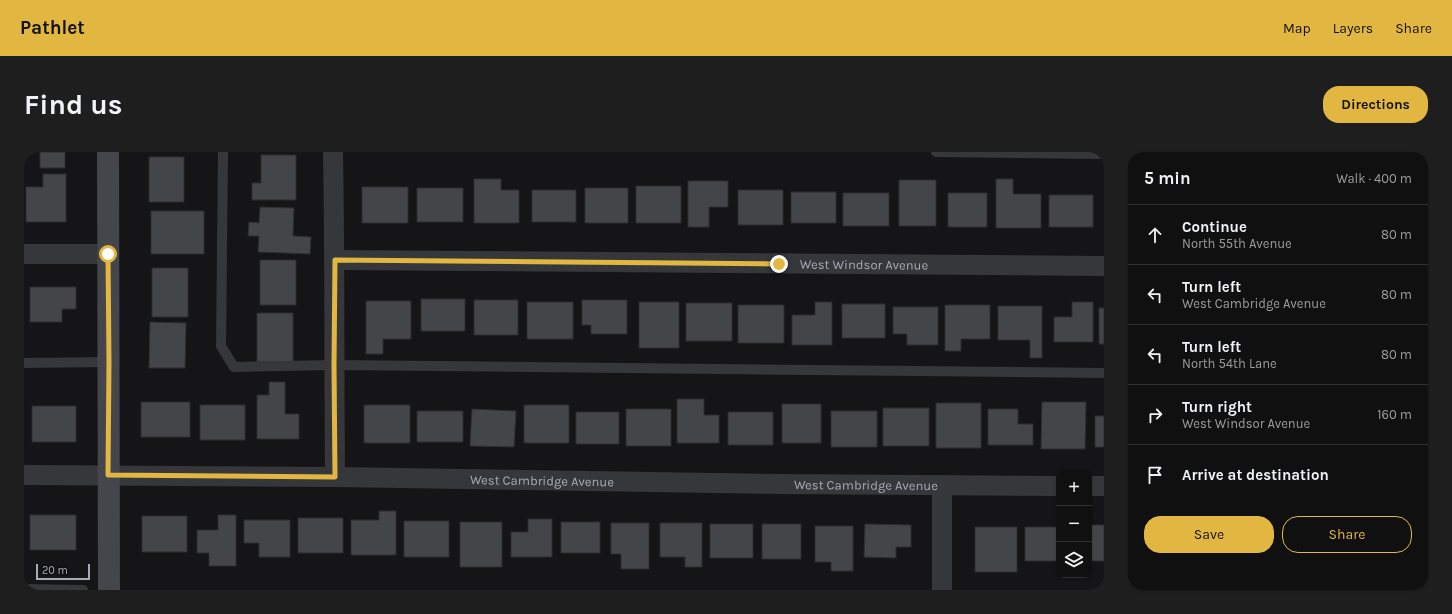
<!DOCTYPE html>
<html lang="en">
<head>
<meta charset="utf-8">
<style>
	:root { --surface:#101011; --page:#1e1e1f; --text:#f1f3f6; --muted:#9c9d9f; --line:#303031; --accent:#e2b741 }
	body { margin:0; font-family:Karla,sans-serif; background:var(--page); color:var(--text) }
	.controls { position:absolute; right:12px; bottom:12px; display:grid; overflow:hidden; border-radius:8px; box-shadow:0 1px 3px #0004 }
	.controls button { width:36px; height:36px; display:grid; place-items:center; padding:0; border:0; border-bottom:1px solid var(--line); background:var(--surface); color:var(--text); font:20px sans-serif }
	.scale { position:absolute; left:12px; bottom:10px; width:54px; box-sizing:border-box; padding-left:4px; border:2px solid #a8abb6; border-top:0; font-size:11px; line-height:14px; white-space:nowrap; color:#a8abb6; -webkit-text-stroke:3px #101011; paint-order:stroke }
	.stop { position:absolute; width:12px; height:12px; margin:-9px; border:3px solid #e2b741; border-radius:50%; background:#fff }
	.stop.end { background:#e2b741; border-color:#fff; box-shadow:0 1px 4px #0008 }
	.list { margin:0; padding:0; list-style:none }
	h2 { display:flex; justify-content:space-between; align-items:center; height:52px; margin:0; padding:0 16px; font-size:17px }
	h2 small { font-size:13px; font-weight:400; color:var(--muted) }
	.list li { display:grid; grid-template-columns:26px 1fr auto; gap:12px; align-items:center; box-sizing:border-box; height:60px; padding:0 16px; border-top:1px solid var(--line) }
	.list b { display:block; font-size:15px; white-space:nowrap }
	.list p { margin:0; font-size:13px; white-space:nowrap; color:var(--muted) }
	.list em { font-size:13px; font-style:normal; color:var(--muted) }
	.actions { display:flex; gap:8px; padding:12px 16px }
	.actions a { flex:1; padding:9px 0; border:1px solid var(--accent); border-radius:16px; text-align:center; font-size:14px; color:var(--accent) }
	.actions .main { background:var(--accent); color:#111 }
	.icon { flex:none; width:22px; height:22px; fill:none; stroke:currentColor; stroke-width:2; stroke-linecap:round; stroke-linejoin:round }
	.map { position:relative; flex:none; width:1080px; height:438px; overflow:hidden; border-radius:16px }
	header { display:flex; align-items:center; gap:24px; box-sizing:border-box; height:56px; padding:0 20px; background:var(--accent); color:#111 }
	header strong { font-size:19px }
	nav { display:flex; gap:22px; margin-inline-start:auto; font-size:14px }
	.intro { display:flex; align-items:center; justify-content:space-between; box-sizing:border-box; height:96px; padding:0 24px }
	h1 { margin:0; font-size:28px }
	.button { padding:10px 18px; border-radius:16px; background:var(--accent); color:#111; font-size:14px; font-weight:700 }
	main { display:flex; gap:24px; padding:0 24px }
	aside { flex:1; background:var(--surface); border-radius:16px; box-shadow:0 1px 3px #0004 }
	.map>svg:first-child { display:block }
</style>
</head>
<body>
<header>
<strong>Pathlet</strong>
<nav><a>Map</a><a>Layers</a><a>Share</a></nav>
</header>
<div class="intro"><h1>Find us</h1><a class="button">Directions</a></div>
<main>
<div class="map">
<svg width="1080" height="438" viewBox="0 0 1080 438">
	<rect width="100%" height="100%" fill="#151517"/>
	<path fill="#444549" stroke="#2f2f32" d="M16 0H41V16H16Z
		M237 3H272V48H228V31H237Z
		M125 5H160V50H125Z
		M19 22H42V70H2V35H19Z
		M450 27H477V38H495V71H450Z
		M972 27H989V42H1017V76H972Z
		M875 28H912V74H875Z
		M664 29H704V55H685V75H664Z
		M612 34H657V71H612Z
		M338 35H384V71H338Z
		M393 36H439V70H393Z
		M561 36H604V71H561Z
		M508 38H552V70H508Z
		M714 38H759V73H714Z
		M767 40H812V71H767Z
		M819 41H865V74H819Z
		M924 41H963V75H924Z
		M1025 43H1069V75H1025Z
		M236 55 270 56 269 84 287 85 286 102 234 100 235 84H224L225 70 235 71Z
		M127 59H180V102H127Z
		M236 108H272V153H236Z
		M128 116H164V165H128Z
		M6 135H52V157H38V170H6Z
		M397 147H441V179H397Z
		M450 148H494V183H450Z
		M558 148H603V182H567V173H558Z
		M342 149H387V187H359V202H342Z
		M503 150H549V187H503Z
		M615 150H655V196H615Z
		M791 150H808V193H768V163H791Z
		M1048 150H1069V190H1030V165H1048Z
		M662 151H708V189H662Z
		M818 152H861V186H818Z
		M714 153H760V191H714Z
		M921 153H966V187H937V199H921Z
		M974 154H1018V206H1006V188H974Z
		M869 155H914V193H883V182H869Z
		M1075 156H1080V192H1075Z
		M233 161H269V210H233Z
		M126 170 162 171 161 216H125Z
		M245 230H261V262H275V287H233V243H245Z
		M653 247H680V263H695V291H653Z
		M117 250H166V285H117Z
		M1018 250H1062L1061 297H1017Z
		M912 251H957V296H912Z
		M758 252H797V291H758Z
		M176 253H221V288H176Z
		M340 253H386V291H340Z
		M500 253H545V291H500Z
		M8 254H52V290H8Z
		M859 256H905V294H859Z
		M448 257 492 259 490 295 446 294Z
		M602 257H647V294H602Z
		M964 257H994V272H1009V293H964Z
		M393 259H439V290H393Z
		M807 259H853V295H807Z
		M552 260H595V292H552Z
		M704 260H749V293H704Z
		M1071 264H1080V295H1071Z
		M355 359H372V403H327V368H355Z
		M6 363H52V398H6Z
		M194 363H212V414H185V401H173V378H194Z
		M118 364H163V400H118Z
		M274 366H319V401H274Z
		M504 367H528V405H487V380H504Z
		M220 368H266V405H235V391H220Z
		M380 369H425V405H380Z
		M436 370H478V415H436Z
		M537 370H576V401H537Z
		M587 371H625V417H597V402H587Z
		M636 371H678V415H661V405H636Z
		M686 372H729V406H686Z
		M738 372H777V407H738Z
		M841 372 887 373V395H872V406L840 405Z
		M1065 373H1080V409H1065Z
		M791 374H829V419H807V410H791Z
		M951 375H993V420H951Z
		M1001 375H1035V409H1001Z"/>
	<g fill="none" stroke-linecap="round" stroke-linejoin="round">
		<path stroke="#36373b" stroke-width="10" d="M199 0 197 194 210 215 310 213 1080 221
			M912 0 1080 2
			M0 211 85 210
			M0 437 59 438"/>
		<g stroke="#36373b" stroke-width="20">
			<path d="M309 0C311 108 310 217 311 325"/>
			<path d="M0 102H85"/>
			<path id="s1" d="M311 108 1080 114"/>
			<path id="s2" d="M0 323 311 325 757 332 1035 334"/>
			<path d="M918 333V438"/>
			<path d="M1065 334H1080"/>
		</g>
		<path stroke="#44464b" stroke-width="22" d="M84 0 85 438"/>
	</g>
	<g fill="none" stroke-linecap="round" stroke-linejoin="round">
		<path stroke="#e2b741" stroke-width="5" d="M84 102 85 210 84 323 311 325 310 213 311 108 755 112"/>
	</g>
	<g text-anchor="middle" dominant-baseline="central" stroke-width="4" stroke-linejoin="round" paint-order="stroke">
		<g font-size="13" fill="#a8abb6" stroke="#101011">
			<text stroke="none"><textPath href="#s1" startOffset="529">West Windsor Avenue</textPath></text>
			<text stroke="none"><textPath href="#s2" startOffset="518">West Cambridge Avenue</textPath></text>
			<text stroke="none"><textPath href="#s2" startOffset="842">West Cambridge Avenue</textPath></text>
		</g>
	</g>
</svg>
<div class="controls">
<button>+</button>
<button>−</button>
<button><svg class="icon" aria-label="layers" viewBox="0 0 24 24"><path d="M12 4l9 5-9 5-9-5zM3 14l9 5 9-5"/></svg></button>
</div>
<div class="scale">20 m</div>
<div class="stop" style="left:84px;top:102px"></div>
<div class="stop end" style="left:755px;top:112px"></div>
</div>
<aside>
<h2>5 min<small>Walk · 400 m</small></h2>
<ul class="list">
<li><svg class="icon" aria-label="ahead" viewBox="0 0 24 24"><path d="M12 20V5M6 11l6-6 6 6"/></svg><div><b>Continue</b><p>North 55th Avenue</p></div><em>80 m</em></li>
<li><svg class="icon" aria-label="left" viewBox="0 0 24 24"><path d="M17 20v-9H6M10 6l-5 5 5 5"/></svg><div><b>Turn left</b><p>West Cambridge Avenue</p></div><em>80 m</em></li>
<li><svg class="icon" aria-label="left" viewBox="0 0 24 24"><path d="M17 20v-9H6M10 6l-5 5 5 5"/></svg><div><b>Turn left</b><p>North 54th Lane</p></div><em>80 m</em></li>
<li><svg class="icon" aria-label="right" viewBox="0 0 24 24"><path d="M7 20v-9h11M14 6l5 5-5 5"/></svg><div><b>Turn right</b><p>West Windsor Avenue</p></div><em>160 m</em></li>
<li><svg class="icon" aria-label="arrive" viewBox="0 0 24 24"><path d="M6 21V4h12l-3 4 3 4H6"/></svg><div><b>Arrive at destination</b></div></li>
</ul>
<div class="actions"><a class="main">Save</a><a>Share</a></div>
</aside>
</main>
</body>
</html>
